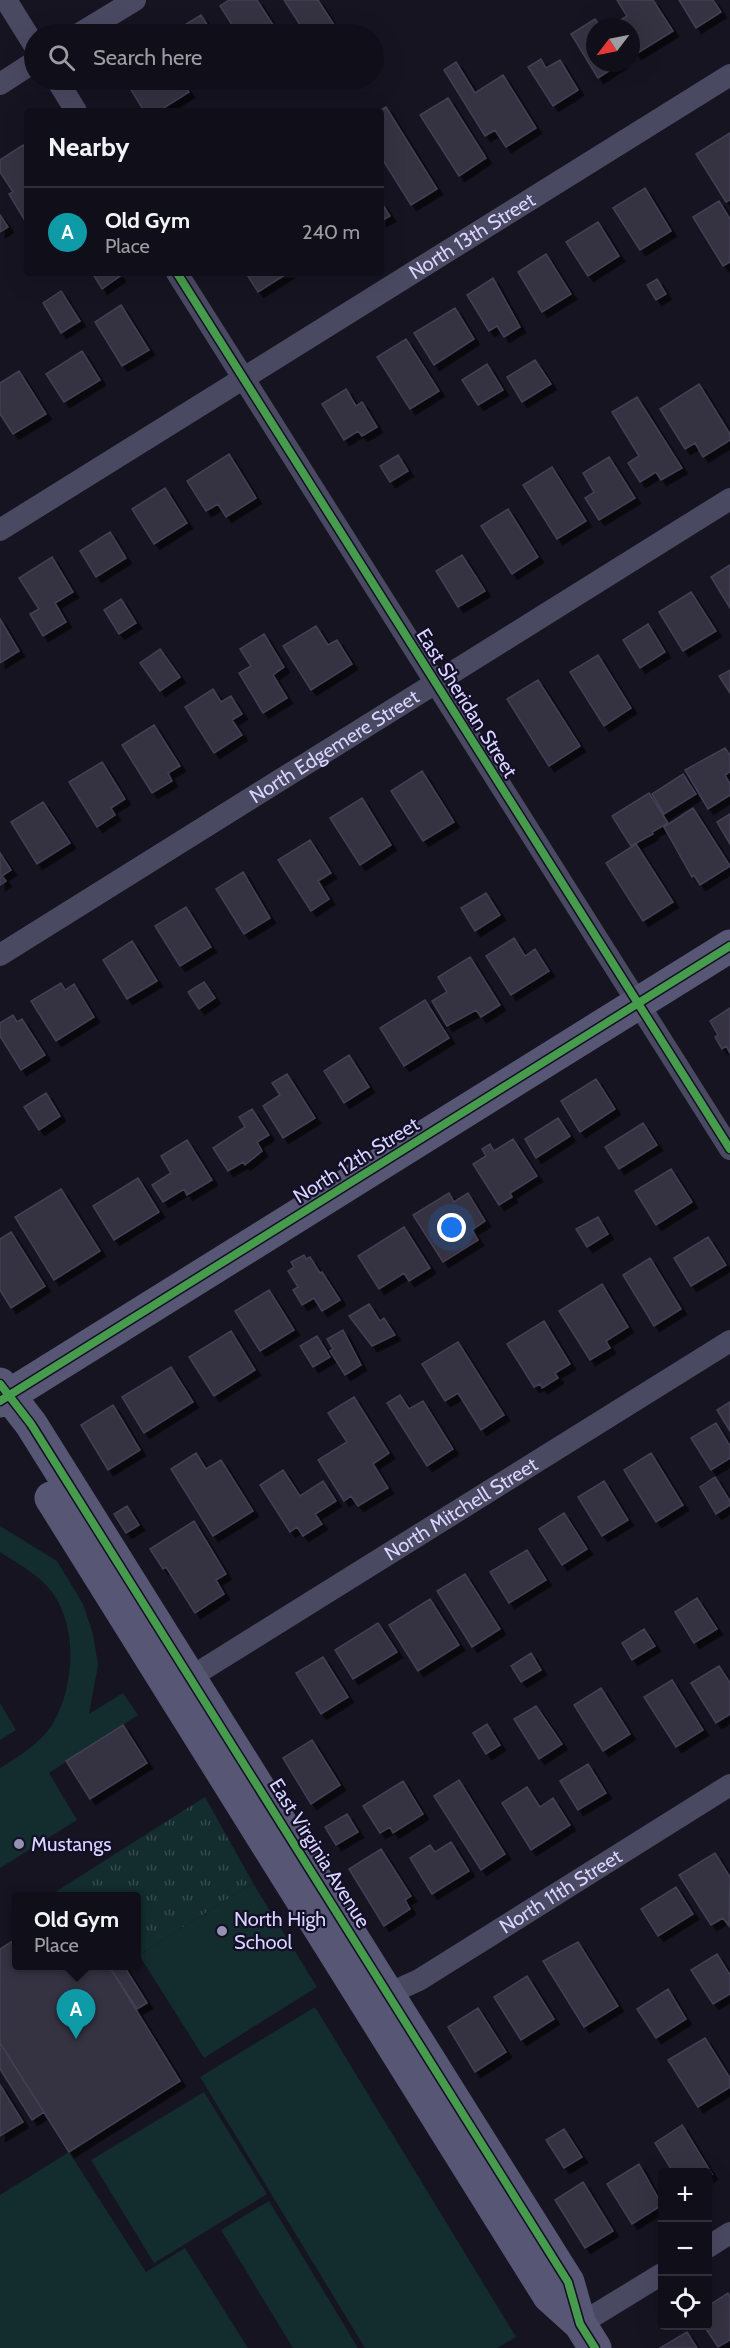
<!DOCTYPE html>
<html lang="en">
<head>
<meta charset="utf-8">
<style>
	:root { --surface:#100f19; --page:#1e1d26; --text:#f1f3f6; --muted:#9c9ca2; --line:#302f38; --accent:#9591b1 }
	body { margin:0; font-family:Cabin,sans-serif; background:var(--page); color:var(--text) }
	.controls { position:absolute; right:18px; bottom:18px; display:grid; overflow:hidden; border-radius:6px; box-shadow:0 6px 24px #0002 }
	.controls button { width:54px; height:54px; display:grid; place-items:center; padding:0; border:0; border-bottom:2px solid var(--line); background:var(--surface); color:var(--text); font:30px sans-serif }
	.compass { position:absolute; left:586px; top:18px; width:54px; height:54px; border-radius:50%; background:var(--surface); box-shadow:0 6px 24px #0002; rotate:238deg }
	.you { position:absolute; left:452px; top:1228px; width:21px; height:21px; margin:-15px; border:4px solid #fff; border-radius:50%; background:#1a73e8; box-shadow:0 0 0 9px #1a73e833 }
	.badge { display:grid; place-items:center; width:39px; height:39px; border-radius:50%; background:var(--accent); color:#fff; font-size:20px; font-weight:700 }
	.pin { position:absolute; translate:-50% -50px; filter:drop-shadow(0 2px 3px #0008) }
	.pin::after { content:''; position:absolute; top:32px; width:21px; height:18px; background:inherit; clip-path:polygon(0 0,100% 0,50% 100%) }
	.popup { position:absolute; left:12px; top:1892px; width:129px; height:78px; box-sizing:border-box; display:grid; place-content:center; border-radius:6px; background:var(--surface); filter:drop-shadow(0 2px 4px #0005); font-size:20px; white-space:nowrap; color:var(--muted) }
	.popup b { font-size:22px; color:var(--text) }
	.popup::after { content:''; position:absolute; left:50%; top:100%; margin-left:-12px; border:12px solid transparent; border-top-color:var(--surface) }
	.list { margin:0; padding:0; list-style:none }
	h2 { display:flex; justify-content:space-between; align-items:center; height:78px; margin:0; padding:0 24px; font-size:26px }
	h2 small { font-size:20px; font-weight:400; color:var(--muted) }
	.list li { display:grid; grid-template-columns:39px 1fr auto; gap:18px; align-items:center; box-sizing:border-box; height:90px; padding:0 24px; border-top:2px solid var(--line) }
	.list b { display:block; font-size:22px; white-space:nowrap }
	.list p { margin:0; font-size:20px; white-space:nowrap; color:var(--muted) }
	.list em { font-size:20px; font-style:normal; color:var(--muted) }
	.icon { flex:none; width:33px; height:33px; fill:none; stroke:currentColor; stroke-width:2; stroke-linecap:round; stroke-linejoin:round }
	.map { position:relative; flex:none; width:730px; height:2348px; overflow:hidden }
	.search { position:absolute; background:var(--surface); box-shadow:0 6px 24px #0002; left:24px; top:24px; width:360px; height:66px; display:flex; align-items:center; gap:15px; box-sizing:border-box; padding:0 21px; border-radius:33px; color:var(--muted); font-size:22px }
	.panel { position:absolute; background:var(--surface); box-shadow:0 6px 24px #0002; left:24px; top:108px; width:360px; height:168px; border-radius:6px }
	.map>svg:first-child { display:block }
</style>
</head>
<body>
<div class="map">
<svg width="730" height="2348" viewBox="0 0 730 2348">
	<defs>
		<pattern id="grass-tufts" width="24" height="20" patternUnits="userSpaceOnUse" patternTransform="scale(1.5)"><rect width="24" height="20" fill="#132c2d"/><path d="M3 7l-1-3M5 7V3M7 7l1-3M15 17l-1-3M17 17v-4M19 17l1-3" fill="none" stroke="#354a4c"/></pattern>
		<filter id="shadow"><feDropShadow dx="5.5" dy="5.5" stdDeviation="0" flood-color="#0009"/></filter>
	</defs>
	<rect width="100%" height="100%" fill="#161421"/>
	<path fill="url(#grass-tufts)" d="M205 1797 253 1883 139 1955 136 1950V1896H49Z"/>
	<path fill="#132c2d" d="M0 1526 57 1561 83 1604 93 1634 98 1665 89 1714 123 1693 138 1715 49 1773 77 1820 0 1868V1768C18 1757 42 1742 53 1723 74 1687 78 1631 54 1595 42 1576 18 1564 0 1552Z
		M0 1703 16 1730 0 1740Z
		M253 1883 317 1987 204 2058 139 1955Z
		M315 2007 516 2337 497 2348H365L200 2077Z
		M204 2092 267 2194 154 2263 91 2160Z
		M69 2152 146 2272 185 2248 248 2348H0V2195Z
		M269 2201 358 2348H293L221 2230Z"/>
	<path fill="#343243" stroke="#433f54" stroke-width="1.5" filter="url(#shadow)" d="M229 0H257L279 34H238L220 6Z
		M284 0H318L340 34H306Z
		M617 0H653L673 31 636 54 631 46V27H619L616 23 627 16Z
		M679 0H713L721 12 696 28Z
		M201 15 213 34H170Z
		M595 19 601 27H595V63H621L598 78 571 34Z
		M541 59 546 68 560 60 578 90 553 106 528 67Z
		M456 62 475 93 503 75 536 128 506 147 495 130 485 136 444 70Z
		M125 80H181L189 92 159 111H144Z
		M448 98 486 158 459 176 420 115Z
		M386 107 437 189 411 205 381 157 379 111Z
		M730 133V200L726 202 696 154Z
		M23 145 27 153V224L9 194 13 192 0 172V160Z
		M645 188 671 231 640 250 613 208Z
		M719 201 730 219V262L723 266 693 217Z
		M381 202 390 216 381 221Z
		M0 215 8 227 0 232Z
		M598 222 619 256 588 276 566 242Z
		M546 254 571 294 542 312 518 272Z
		M98 273H118L120 276 102 289 94 276Z
		M246 273H288L258 292Z
		M493 278 520 327 504 337 497 326 489 331 467 295Z
		M657 279 666 294 656 300 647 285Z
		M61 291 80 321 61 333 43 303Z
		M121 305 149 350 122 366 95 322Z
		M455 308 474 339 434 365 414 333Z
		M406 339 439 391 410 409 377 357Z
		M82 351 100 380 64 402 46 374Z
		M535 360 551 384 522 402 507 377Z
		M487 364 503 390 478 405 462 380Z
		M19 371 46 414 13 434 0 414V383Z
		M699 384 730 434V440L703 457 695 443 685 449 660 409Z
		M346 389 356 406 362 402 377 427 362 436 358 431 344 440 322 404Z
		M637 397 682 468 661 480 656 472 640 482 628 463 639 456 612 412Z
		M229 454 256 498 226 517 218 504 206 511 187 481Z
		M398 455 408 471 390 482 380 466Z
		M609 457 635 498 599 520 585 498 594 492 583 473Z
		M552 467 586 521 557 539 523 485Z
		M165 488 187 523 154 544 132 509Z
		M508 509 538 557 512 574 481 526Z
		M110 532 126 558 96 577 80 551Z
		M462 555 485 591 458 607 436 571Z
		M52 557 73 592 55 603 66 622 43 636 30 614 39 609 19 578Z
		M730 565V608L711 577Z
		M691 592 716 631 683 651 659 612Z
		M121 599 136 623 119 634 104 610Z
		M0 619 19 651 0 663Z
		M648 624 665 652 640 668 623 640Z
		M316 626 328 645 337 640 352 664 311 690 283 646Z
		M264 634 284 667 273 675 287 698 263 713 239 673 251 666 240 649Z
		M160 649 180 677 160 691 140 663Z
		M598 655 631 708 604 726 570 672Z
		M730 670V693L719 676Z
		M538 680 580 746 549 766 507 699Z
		M213 689 221 702 231 696 242 714 232 720 242 735 214 753 185 707Z
		M154 725 180 766 168 773 172 781 152 793 122 745Z
		M725 748 730 755V772L725 775 730 784V795L708 809 685 770Z
		M102 762 125 799 111 808 115 815 97 827 69 782Z
		M422 771 454 822 423 841 391 791Z
		M683 774 696 794 664 814 652 794Z
		M649 793 668 823 652 832 653 834 631 846 612 816Z
		M362 798 391 845 360 865 330 818Z
		M43 802 70 843 37 864 11 822Z
		M693 808 730 866 700 885 694 875 692 877 664 827Z
		M730 814V844L717 822Z
		M310 840 331 873 318 881 329 899 311 911 278 860Z
		M636 844 673 902 643 921 606 863Z
		M0 853 11 870 2 876 6 881 0 885Z
		M243 872 270 918 244 934 216 889Z
		M486 893 500 915 475 931 461 908Z
		M186 907 211 947 180 966 155 926Z
		M514 938 525 956 535 949 549 971 511 995 486 956Z
		M132 941 157 981 127 999 103 960Z
		M470 957 500 1005 481 1017 476 1010 447 1026 432 1001 447 992 438 977Z
		M204 982 215 998 199 1009 188 992Z
		M61 983 65 990 74 984 94 1017 56 1041 31 1001Z
		M425 1000 449 1038 404 1066 380 1028Z
		M730 1008V1053L726 1046 722 1049 715 1037 718 1035 710 1021Z
		M13 1015 17 1022 22 1019 45 1055 21 1070 0 1036V1023Z
		M349 1055 369 1087 344 1103 324 1071Z
		M287 1074 315 1118 283 1138 263 1106 280 1095 272 1083Z
		M596 1079 615 1109 580 1132 561 1101Z
		M46 1093 60 1116 39 1130 24 1107Z
		M252 1109 269 1135 257 1142 262 1151 245 1165 243 1162 228 1171 213 1148 245 1127 239 1117Z
		M558 1118 570 1136 536 1158 525 1139Z
		M643 1123 657 1145 619 1169 605 1147Z
		M513 1139 537 1176 510 1193 512 1197 499 1205 473 1164 486 1156 482 1149 490 1144 494 1151Z
		M187 1140 212 1180 187 1195 184 1189 163 1202 152 1185 171 1173 161 1156Z
		M671 1169 692 1202 656 1225 635 1191Z
		M138 1178 159 1212 114 1240 93 1206Z
		M61 1189 100 1251 54 1280 15 1217Z
		M449 1193 454 1202 468 1193 485 1221 472 1230 478 1240 443 1262 413 1215Z
		M598 1217 608 1234 587 1247 576 1229Z
		M404 1227 430 1268 409 1281 404 1273 379 1289 358 1256Z
		M11 1232 45 1286 11 1308 0 1290V1239Z
		M708 1237 726 1265 691 1286 674 1258Z
		M304 1255 306 1259 310 1257 320 1273 322 1272 340 1300 322 1311 314 1298 302 1305 293 1290 298 1287 288 1271 294 1267 291 1262Z
		M650 1258 681 1309 654 1326 623 1275Z
		M602 1284 628 1327 606 1341 610 1348 590 1360 559 1311Z
		M269 1290 294 1330 260 1351 235 1311Z
		M369 1304 380 1321 384 1318 395 1335 372 1346 349 1316Z
		M544 1321 570 1364 555 1373 558 1378 542 1388 540 1384 534 1387 507 1344Z
		M343 1330 361 1365 345 1375 330 1351 333 1349 327 1339Z
		M231 1331 255 1370 214 1396 189 1357Z
		M317 1336 330 1357 313 1367 300 1346Z
		M458 1342 504 1415 481 1430 458 1393 445 1401 422 1364Z
		M171 1367 193 1402 144 1433 122 1397Z
		M400 1395 409 1409 423 1401 453 1449 427 1466 387 1403Z
		M354 1397 389 1453 373 1464 388 1488 358 1506 351 1496 344 1501 318 1460 347 1442 328 1413Z
		M730 1402V1431L717 1410Z
		M113 1405 140 1450 108 1470 81 1425Z
		M716 1423 730 1446V1458L711 1470 691 1438Z
		M196 1453 206 1469 221 1460 253 1511 213 1536 171 1469Z
		M651 1453 683 1505 656 1522 624 1470Z
		M283 1470 300 1496 323 1481 336 1501 315 1514 322 1524 303 1536 297 1527 290 1532 260 1485Z
		M715 1477 730 1501V1505L716 1514 700 1487Z
		M604 1481 628 1520 602 1536 578 1497Z
		M127 1506 139 1525 126 1533 114 1514Z
		M564 1513 587 1549 562 1565 539 1529Z
		M194 1521 226 1574 216 1580 224 1594 195 1613 166 1567 163 1569 150 1549Z
		M527 1550 546 1580 509 1603 490 1572Z
		M465 1574 500 1629 472 1647 437 1591Z
		M697 1598 717 1629 694 1643 675 1612Z
		M430 1599 459 1645 418 1671 389 1625Z
		M378 1623 397 1652 353 1679 335 1650Z
		M644 1629 655 1646 632 1660 622 1643Z
		M531 1653 541 1670 521 1682 511 1666Z
		M323 1657 348 1697 321 1714 296 1673Z
		M719 1666 730 1683V1714L716 1723 691 1683Z
		M672 1680 703 1730 676 1747 644 1697Z
		M601 1688 630 1734 603 1751 574 1705Z
		M536 1706 562 1744 539 1759 514 1719Z
		M487 1724 500 1745 486 1754 473 1733Z
		M123 1725 147 1763 90 1799 66 1761Z
		M312 1740 340 1785 311 1804 283 1758Z
		M588 1764 606 1793 578 1810 560 1781Z
		M459 1780 505 1854 481 1870 434 1796Z
		M403 1781 423 1814 393 1833 390 1827 380 1833 363 1806Z
		M527 1787 540 1807 553 1798 570 1825 531 1850 502 1803Z
		M347 1814 358 1832 336 1845 325 1827Z
		M451 1842 469 1871 432 1894 410 1858 430 1845 435 1852Z
		M381 1849 411 1896 405 1900 410 1909 384 1926 349 1869Z
		M715 1853 730 1877 729 1926 723 1918 711 1925 679 1875Z
		M676 1887 693 1914 658 1936 641 1909Z
		M16 1939V1966H109L180 2081 69 2152 0 2043V1949Z
		M578 1942 618 2006 584 2027 543 1961Z
		M717 1954 730 1975V1994L713 2004 691 1970Z
		M109 1966H124L147 2003 137 2009Z
		M527 1976 554 2019 521 2040 494 1997Z
		M668 1989 686 2019 656 2038 637 2009Z
		M478 2008 506 2052 475 2072 448 2027Z
		M705 2038 730 2078V2087L698 2107 668 2060Z
		M0 2043 44 2112 32 2120 0 2069Z
		M0 2085 23 2122 0 2136Z
		M682 2125 712 2174 708 2177V2172H673L655 2143Z
		M564 2129 582 2157 564 2168 546 2140Z
		M639 2164 662 2205 632 2224 607 2184Z
		M583 2182 613 2231 585 2248 555 2200Z
		M728 2293 730 2297V2340L718 2347 704 2326H708V2306Z
		M687 2332 697 2348H660Z"/>
	<g fill="none" stroke-linecap="round" stroke-linejoin="round">
		<g stroke="#4a4962" stroke-width="22">
			<path d="M6 0 34 45"/>
			<path d="M79 34 135 0"/>
			<path d="M57 80 76 111"/>
			<path d="M0 84 34 62"/>
			<path d="M177 273 730 1149"/>
			<path id="s1" d="M0 530 730 75"/>
			<path id="s2" d="M0 955 730 499"/>
			<path id="s3" d="M191 1677 730 1341"/>
			<path id="s4" d="M388 1994 419 1980 730 1785"/>
			<path d="M708 2247 730 2233"/>
			<path d="M580 2324 662 2274"/>
		</g>
		<path stroke="#575674" stroke-width="33" d="M0 1384 31 1424 568 2282 580 2324 595 2348
			M0 1401 730 946
			M51 1498 549 2296 580 2324"/>
		<defs>
			<path id="cycleway" d="M177 273 730 1149
				M0 1384 31 1424 568 2282 580 2324 595 2348
				M0 1401 730 946"/>
		</defs>
		<use href="#cycleway" stroke="#130f26" stroke-width="11"/>
		<use href="#cycleway" stroke="#469c4c" stroke-width="8"/>
	</g>
	<g fill="#9591b1" stroke="#130f26" stroke-width="2">
		<circle cx="19" cy="1844" r="6"/>
		<circle cx="222" cy="1931" r="6"/>
	</g>
	<g text-anchor="middle" dominant-baseline="central" stroke-width="4.5" stroke-linejoin="round" paint-order="stroke">
		<g font-size="20" fill="#d9d4ff" stroke="#130f26">
			<text stroke="none"><textPath href="#s1" startOffset="556">North 13th Street</textPath></text>
			<text transform="translate(467 703) rotate(58)">East Sheridan Street</text>
			<text stroke="none"><textPath href="#s2" startOffset="394">North Edgemere Street</textPath></text>
			<text transform="translate(356 1160) rotate(-32)">North 12th Street</text>
			<text stroke="none"><textPath href="#s3" startOffset="318">North Mitchell Street</textPath></text>
			<text transform="translate(320 1853) rotate(58)">East Virginia Avenue</text>
			<text stroke="none"><textPath href="#s4" startOffset="201">North 11th Street</textPath></text>
		</g>
		<g font-size="20" fill="#d9d4ff" stroke="#130f26" text-anchor="start">
			<text x="31" y="1844">Mustangs</text>
			<text x="234" y="1919">North High<tspan x="234" dy="23">School</tspan></text>
		</g>
	</g>
</svg>
<div class="controls">
<button>+</button>
<button>−</button>
<button><svg class="icon" aria-label="locate" viewBox="0 0 24 24"><circle cx="12" cy="12" r="6"/><path d="M12 2v4M12 18v4M2 12h4M18 12h4"/></svg></button>
</div>
<svg class="compass" viewBox="-18 -18 36 36"><path d="M0-13l5 13h-10z" fill="#e53935"/><path d="M0 13l5-13h-10z" fill="#9c9ca2"/></svg>
<div class="you"></div>
<div class="pin badge" style="left:76px;top:2039px;background:#0f9aa8">A</div>
<div class="popup"><b>Old Gym</b>Place</div>
<div class="search"><svg class="icon" aria-label="search" viewBox="0 0 24 24"><circle cx="10" cy="10" r="6"/><path d="M15 15l6 6"/></svg>Search here</div>
<section class="panel">
<h2>Nearby<small></small></h2>
<ul class="list">
<li><span class="badge" style="background:#0f9aa8">A</span><div><b>Old Gym</b><p>Place</p></div><em>240 m</em></li>
</ul>
</section>
</div>
</body>
</html>
